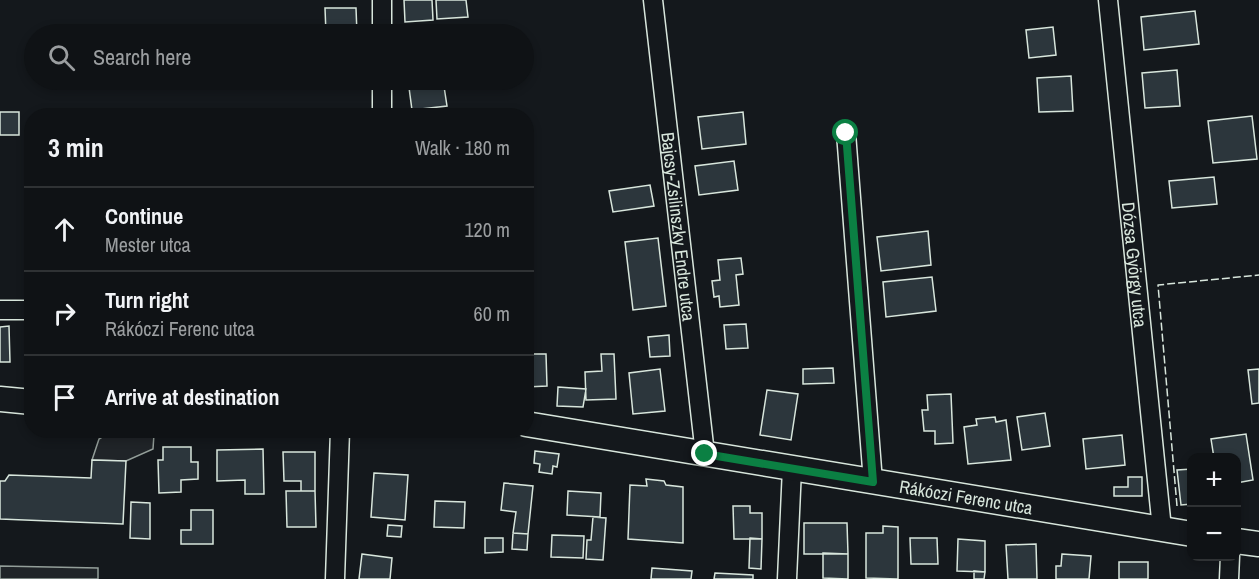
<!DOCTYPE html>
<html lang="en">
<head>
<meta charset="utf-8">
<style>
	:root { --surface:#0f1215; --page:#181b1e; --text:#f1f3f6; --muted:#9b9ea0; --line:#2f3234 }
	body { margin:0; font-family:"Archivo Narrow",sans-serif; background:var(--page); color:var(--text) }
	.controls { position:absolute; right:18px; bottom:18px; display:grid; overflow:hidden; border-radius:12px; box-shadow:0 3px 9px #0003 }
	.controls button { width:54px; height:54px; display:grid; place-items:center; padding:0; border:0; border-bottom:2px solid var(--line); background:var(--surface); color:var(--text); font:30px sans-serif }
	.stop { position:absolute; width:18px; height:18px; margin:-14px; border:4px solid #0b8043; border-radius:50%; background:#fff }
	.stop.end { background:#0b8043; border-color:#fff; box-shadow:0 2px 6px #0008 }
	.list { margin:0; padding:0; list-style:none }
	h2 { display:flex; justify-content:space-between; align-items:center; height:78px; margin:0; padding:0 24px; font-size:26px }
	h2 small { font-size:20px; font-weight:400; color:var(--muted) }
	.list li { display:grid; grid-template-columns:39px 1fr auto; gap:18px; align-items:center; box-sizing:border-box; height:84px; padding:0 24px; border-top:2px solid var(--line) }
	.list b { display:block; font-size:22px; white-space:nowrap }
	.list p { margin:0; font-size:20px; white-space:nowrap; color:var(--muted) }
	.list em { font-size:20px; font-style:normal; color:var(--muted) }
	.icon { flex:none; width:33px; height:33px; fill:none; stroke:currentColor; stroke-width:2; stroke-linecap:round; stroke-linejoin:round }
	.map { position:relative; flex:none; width:1259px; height:579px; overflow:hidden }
	.search { position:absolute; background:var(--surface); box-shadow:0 3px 9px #0003; left:24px; top:24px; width:510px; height:66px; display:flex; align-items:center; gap:15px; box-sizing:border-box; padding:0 21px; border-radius:33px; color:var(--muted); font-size:22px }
	.panel { position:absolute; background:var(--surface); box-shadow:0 3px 9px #0003; left:24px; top:108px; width:510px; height:330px; border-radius:24px }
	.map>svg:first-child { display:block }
</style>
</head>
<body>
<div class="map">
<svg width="1259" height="579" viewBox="0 0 1259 579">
	<rect width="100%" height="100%" fill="#14181c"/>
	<path fill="#202428" stroke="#939e99" stroke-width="1.5" d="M110 432 154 434 153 449 126 461 92 460 99 439Z
		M0 566 98 568V579H0Z"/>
	<path fill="#2c363c" stroke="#d8e6dc" stroke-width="1.5" d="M404 0H432L433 20 405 22Z
		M436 0H466L468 17 437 19Z
		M325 8H356L357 34H326Z
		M1195 11 1199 44 1144 50 1141 17Z
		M1053 27 1056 55 1029 58 1026 30Z
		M434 31V34H403V33Z
		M1177 70 1180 106 1145 108 1142 73Z
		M1071 76 1073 111 1039 112 1037 78Z
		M323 80H353V85L323 86Z
		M408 80H443L447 106 412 110Z
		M0 112H19V135H0Z
		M299 112H330V116H299Z
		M743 112 746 144 702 149 698 117Z
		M54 113H100V116H54Z
		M1252 116 1257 159 1213 163 1208 121Z
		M734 161 738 190 699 195 695 166Z
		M1214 177 1217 204 1172 208 1169 181Z
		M650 185 654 206 613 212 609 191Z
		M928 231 931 265 881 271 877 237Z
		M658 238 666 306 633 310 625 242Z
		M741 258 743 274 736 275 739 305 720 307 719 296 714 297 712 281 720 280 718 260Z
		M932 277 936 311 886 317 883 282Z
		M746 324 748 348 726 349 724 325Z
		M9 326 10 362H0V327Z
		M669 335 670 356 650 357 648 337Z
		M526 354H546L547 386 526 387Z
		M601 354H614L616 399 586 400 585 372 602 371Z
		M833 368 834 383 803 384V369Z
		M660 369 665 411 633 414 629 373Z
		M1259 369V403L1252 404 1248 370Z
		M558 387 586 389 583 407 557 406Z
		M767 390 798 394 791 440 760 435Z
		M951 394 953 443 935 444V431H924L922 410H928L927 395Z
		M1045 413 1050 446 1022 450 1017 417Z
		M995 417 996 422 1006 420 1011 460 968 464 964 427 977 425 976 419Z
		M1246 434 1253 480 1236 483V458H1214L1211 439Z
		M1122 435 1125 465 1086 469 1083 439Z
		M163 447H191V462H198V479L181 480V492L159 493 158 460H163Z
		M263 449 264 494H245V480L217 481V450Z
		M535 451 559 454 557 467 553 466 552 474 539 472 540 464 534 463Z
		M283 452H315V491H301V481H284Z
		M92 460 126 461 123 524 0 519V481H5L9 475 91 478Z
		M1192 469V504L1181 505 1177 470Z
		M374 473 408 475 405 520 371 517Z
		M1128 477H1142V496H1114V487H1128Z
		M646 479 664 481 666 485 683 487V543L628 539 630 485 647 486Z
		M504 483 533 486 528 534 513 533 516 512 501 510Z
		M286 491H315L316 527H287Z
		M568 491 601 493 600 517 567 515Z
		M435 501 465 502 464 528 434 527Z
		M131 502 150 503V539L130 538Z
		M733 506H750V513H762V539H734Z
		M191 510H213V544H181V530H191Z
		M593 517 606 518 603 560 586 559 587 540H591Z
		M804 523H847L848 554H804Z
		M388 525 402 526 401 537 387 536Z
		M883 526 898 527V579L866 578V533H883Z
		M513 533 528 534 527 550 512 549Z
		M552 535 584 536 583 558 551 557Z
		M485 538H503V552L485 553Z
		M750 538 762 539 761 569 749 568Z
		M910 538H937L938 564H911Z
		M958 539 985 541V572L957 571Z
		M1036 544 1037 579H1008L1006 545Z
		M823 553 848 554V579L823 578Z
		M362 554 392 558 390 579H359Z
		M1062 554 1091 556 1089 579H1056V566H1061Z
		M1119 562H1148V579H1119Z
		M652 568 692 571 691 579H651Z
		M974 571 985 572 984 579H974Z
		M715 573 753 575V579H714Z"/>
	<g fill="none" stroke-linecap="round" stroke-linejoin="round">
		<defs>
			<g id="street">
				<path id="s1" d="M653 0 705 454"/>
				<path id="s2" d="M1108 0 1162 529"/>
				<path d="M382 34V0"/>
				<path d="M382 80V116"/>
				<path d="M846 133 873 482"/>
				<path d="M0 310H32"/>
				<path d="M335 579 340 430"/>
				<path d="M787 579 792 468"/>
				<path d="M1229 579 1230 556"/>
			</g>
			<g id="secondary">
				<path d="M0 399 32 402"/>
				<path id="s3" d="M526 424 1192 534"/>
				<path d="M1236 541 1259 544"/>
			</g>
		</defs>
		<use href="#street" stroke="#d8e6dc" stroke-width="21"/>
		<use href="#secondary" stroke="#d8e6dc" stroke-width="27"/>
		<use href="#street" stroke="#14181c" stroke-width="18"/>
		<use href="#secondary" stroke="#14181c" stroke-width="24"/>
		<path stroke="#d8e6dc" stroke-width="1.5" stroke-dasharray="8 3" stroke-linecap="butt" d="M1177 506 1158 285 1259 275"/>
	</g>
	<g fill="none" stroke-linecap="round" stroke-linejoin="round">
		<path stroke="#0b8043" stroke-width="8" d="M705 454 873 482 846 133"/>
	</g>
	<g text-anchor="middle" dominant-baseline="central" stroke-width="4.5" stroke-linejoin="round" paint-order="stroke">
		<g font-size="18" fill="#d8e6dc" stroke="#14181c">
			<text stroke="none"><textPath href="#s1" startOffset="228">Bajcsy-Zsilinszky Endre utca</textPath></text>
			<text stroke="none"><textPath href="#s2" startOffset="266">Dózsa György utca</textPath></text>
			<text stroke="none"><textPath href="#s3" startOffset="446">Rákóczi Ferenc utca</textPath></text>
		</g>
	</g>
</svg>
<div class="controls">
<button>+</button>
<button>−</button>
</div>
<div class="stop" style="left:846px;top:133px"></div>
<div class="stop end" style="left:705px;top:454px"></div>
<div class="search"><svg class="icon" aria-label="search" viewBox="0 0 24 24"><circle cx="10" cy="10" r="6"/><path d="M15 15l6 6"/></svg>Search here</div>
<section class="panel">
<h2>3 min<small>Walk · 180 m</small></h2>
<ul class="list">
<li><svg class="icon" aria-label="ahead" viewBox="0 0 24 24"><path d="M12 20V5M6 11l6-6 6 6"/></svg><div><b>Continue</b><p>Mester utca</p></div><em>120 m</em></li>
<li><svg class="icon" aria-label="right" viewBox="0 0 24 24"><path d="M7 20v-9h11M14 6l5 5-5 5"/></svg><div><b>Turn right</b><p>Rákóczi Ferenc utca</p></div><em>60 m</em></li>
<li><svg class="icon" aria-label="arrive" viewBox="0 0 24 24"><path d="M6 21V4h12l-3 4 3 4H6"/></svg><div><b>Arrive at destination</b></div></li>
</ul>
</section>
</div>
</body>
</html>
